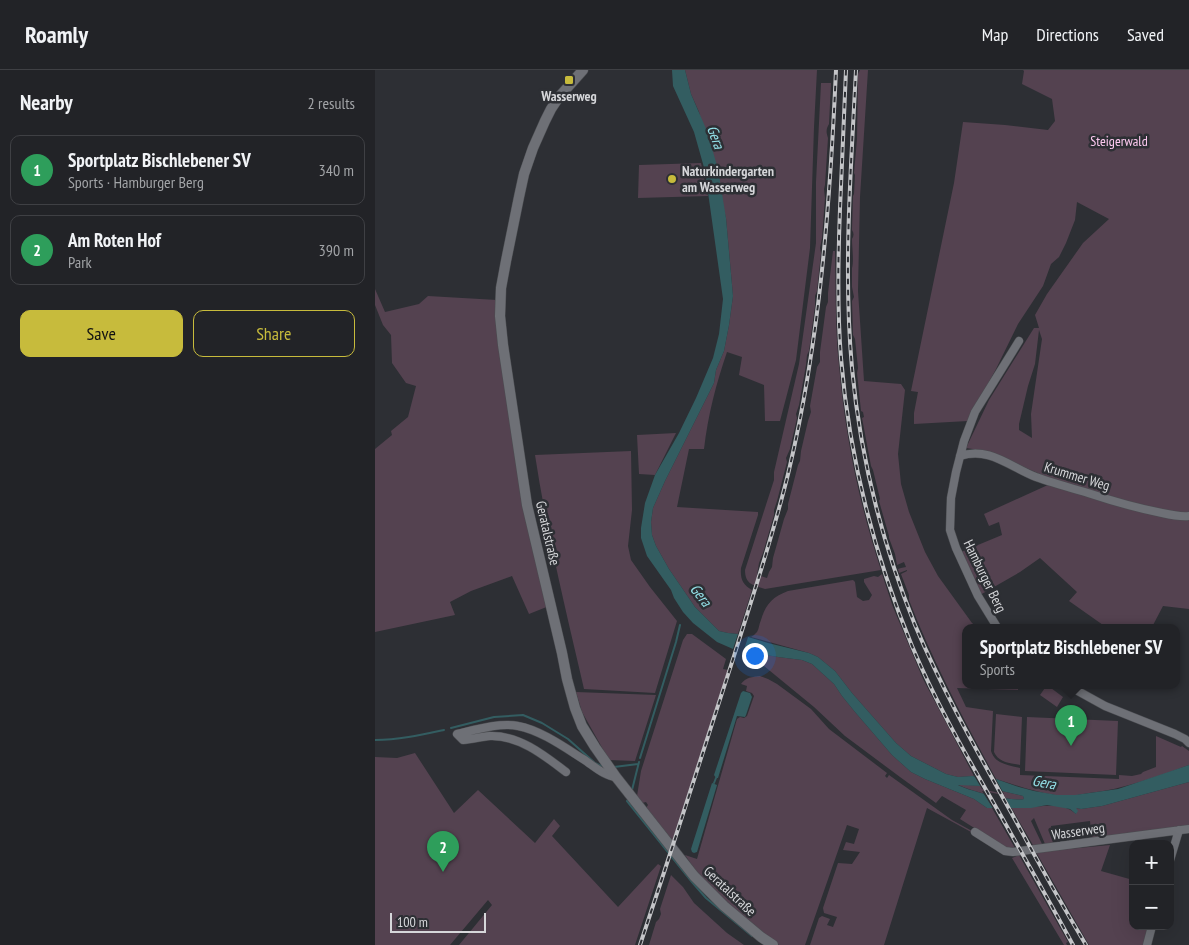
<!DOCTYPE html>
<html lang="en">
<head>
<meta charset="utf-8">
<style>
	:root { --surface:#222327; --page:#2a2b2f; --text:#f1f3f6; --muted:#a2a4a7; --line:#3f4044; --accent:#c7bb3c }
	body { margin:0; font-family:"PT Sans Narrow",sans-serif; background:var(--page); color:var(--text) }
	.controls { position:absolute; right:15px; bottom:15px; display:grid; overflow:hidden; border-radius:10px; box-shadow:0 5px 20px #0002 }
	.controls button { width:45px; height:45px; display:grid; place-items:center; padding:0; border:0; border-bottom:1px solid var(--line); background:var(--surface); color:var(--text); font:25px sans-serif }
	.scale { position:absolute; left:15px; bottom:12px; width:96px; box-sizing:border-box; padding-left:5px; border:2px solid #d6d7da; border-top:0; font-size:14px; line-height:18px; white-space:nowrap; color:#d6d7da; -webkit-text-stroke:4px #2d2f34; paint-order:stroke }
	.you { position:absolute; left:379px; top:585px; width:18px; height:18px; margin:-12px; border:4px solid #fff; border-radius:50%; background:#1a73e8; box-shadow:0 0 0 8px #1a73e833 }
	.badge { display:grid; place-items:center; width:32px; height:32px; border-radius:50%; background:var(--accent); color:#fff; font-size:16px; font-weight:700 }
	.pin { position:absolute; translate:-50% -41px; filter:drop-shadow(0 1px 2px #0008) }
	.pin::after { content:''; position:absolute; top:26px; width:18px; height:15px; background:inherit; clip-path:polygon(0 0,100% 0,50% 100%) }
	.popup { position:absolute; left:587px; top:554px; width:218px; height:65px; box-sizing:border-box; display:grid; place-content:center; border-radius:10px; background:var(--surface); filter:drop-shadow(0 1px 4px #0005); font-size:16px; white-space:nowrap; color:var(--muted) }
	.popup b { font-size:19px; color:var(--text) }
	.popup::after { content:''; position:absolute; left:50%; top:100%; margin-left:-10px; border:10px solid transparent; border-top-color:var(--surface) }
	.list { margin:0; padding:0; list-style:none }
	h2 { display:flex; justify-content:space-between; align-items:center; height:65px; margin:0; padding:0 20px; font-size:21px }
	h2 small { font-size:16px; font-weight:400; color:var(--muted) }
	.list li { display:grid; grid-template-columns:32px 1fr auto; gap:15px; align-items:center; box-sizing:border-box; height:70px; margin:0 10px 10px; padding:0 10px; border:1px solid var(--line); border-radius:10px }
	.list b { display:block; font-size:19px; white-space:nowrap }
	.list p { margin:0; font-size:16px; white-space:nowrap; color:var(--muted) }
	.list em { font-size:16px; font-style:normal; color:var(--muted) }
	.actions { display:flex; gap:10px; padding:15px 20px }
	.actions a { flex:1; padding:11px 0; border:1px solid var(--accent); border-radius:10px; text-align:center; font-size:18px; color:var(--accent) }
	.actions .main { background:var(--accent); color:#111 }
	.map { position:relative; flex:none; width:814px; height:875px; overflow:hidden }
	header { display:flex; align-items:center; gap:30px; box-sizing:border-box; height:70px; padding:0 25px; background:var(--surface); border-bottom:1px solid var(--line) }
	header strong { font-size:24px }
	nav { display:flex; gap:28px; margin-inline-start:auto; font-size:18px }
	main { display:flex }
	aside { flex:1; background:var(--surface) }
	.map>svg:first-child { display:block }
</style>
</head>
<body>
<header>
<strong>Roamly</strong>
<nav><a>Map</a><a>Directions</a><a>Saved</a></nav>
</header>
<main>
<aside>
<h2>Nearby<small>2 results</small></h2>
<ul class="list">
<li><span class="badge" style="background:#2e9e5b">1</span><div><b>Sportplatz Bischlebener SV</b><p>Sports · Hamburger Berg</p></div><em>340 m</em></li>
<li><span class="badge" style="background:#2e9e5b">2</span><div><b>Am Roten Hof</b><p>Park</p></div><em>390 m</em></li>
</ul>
<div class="actions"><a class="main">Save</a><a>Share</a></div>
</aside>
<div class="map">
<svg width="814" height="875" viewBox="0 0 814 875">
	<rect width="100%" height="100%" fill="#2d2f34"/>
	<path fill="#544250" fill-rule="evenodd" d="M310 0H442L439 57 435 178 421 290 405 351H390L389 315 364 305 367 287 352 282C341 314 333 345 329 379H314L302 437 383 442V445L366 498C365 509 368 515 377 520L363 564 353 563 344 561 320 537 294 499 281 476 277 465 276 452 278 438 290 411 339 313 341 300 349 281 354 255 358 226 351 148 324 42 316 24Z
		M485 0H493L485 127 483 221 489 311 526 314 530 320 523 384 526 414 534 442 550 482 563 506 597 553 602 557H591V615H643V620L582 618 591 637 618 641 616 681C620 694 633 695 645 698V705L744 709V705L757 706 766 704 768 702 781 697V666L806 677 807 676 814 681V695C781 707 749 719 714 723 703 725 691 727 680 725 659 722 641 715 621 709 589 650 558 592 534 530V525L526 504 532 501V500L524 503 523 499 526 498 531 497 529 492 522 495 520 484 514 468V466L504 431 505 429 498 400 496 396 487 348 489 347 488 342 486 341 482 303 483 298 480 269 478 265 477 231 479 227 477 217V198C479 191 477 177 477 169 479 166 479 163 477 160L478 126 479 124 480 105 479 103 482 69 483 4Z
		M648 0H782V1V0H814V539L788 536 777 557H727L728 555 694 531 702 522 665 488 645 502 605 525 586 482 627 465 624 452 614 456 609 444 675 414 763 436 681 411 611 381 591 378 614 330 659 258H664L660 245 672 224 708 173 734 149 702 132 700 150 691 173 684 187 676 194 668 216 643 254 621 299 593 351 539 354V343L543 322 536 321 579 113 588 52 630 55 673 60 680 51 677 29 647 14 649 1ZM664 260 667 269 656 344 657 368 644 360V354L653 316 660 294Z
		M446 13H456L454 54C451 59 451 62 453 68L450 115 449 119 450 128 447 168 445 178 446 183 442 221 440 226V236L434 281 432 285 431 295 424 335 421 344 422 348 415 379 411 388 412 392 402 431 399 440V445L388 483 384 493 382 505 392 508 394 502 397 497 398 488 409 449 413 439V434L423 395 425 391 426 381 433 351 436 342 435 336 442 297 445 292V282L451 237 453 232V223L458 181H460C461 219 460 257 464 295 470 365 484 433 506 500L390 519C379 515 370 515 370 500L399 410V402L424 294 441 173V112Z
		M326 93 333 126 263 128 264 95Z
		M0 219 10 242 44 234 53 226 122 230 174 536 154 544 137 506 96 521 75 532 80 545 0 562V379L17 365 16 361 33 347 41 316 31 313 17 293 16 265 8 255 0 235Z
		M301 363 280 405 264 404 262 365Z
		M256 381 257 440 253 476 256 490 275 517 302 551 280 623 209 619C191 541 172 464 160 385Z
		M507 504 518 537 548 609 599 706 583 707 571 704 536 686 521 673 477 623 460 601 443 587 434 583 376 567C378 566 380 564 382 562 384 559 384 554 386 550 391 534 397 527 413 521L478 510 480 512 482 527 488 531 494 530 497 525 489 512V509L499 506 503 507Z
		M312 564H317L351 589 348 599 353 600 297 772 271 738 273 735 271 732 267 733 262 726 266 701 308 570Z
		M381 583 403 587 427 590 437 594 459 614 467 626 480 642 517 685 536 702 550 709 599 729 612 738H617L640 778 633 779 631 778 585 749 591 740 567 726 561 733 525 707 470 666 439 637 389 596Z
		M385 606 393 609 402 614 436 639 454 659 512 703 510 706 512 708 514 705 577 750 597 761 596 762 552 738 509 875H435L444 848 447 846 455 849 452 855 458 857 462 847 449 843 448 838 463 793 477 794 485 782 468 780 471 772 479 774 484 759 472 755 430 875H404L389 864 366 846 327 810 310 785 322 789 362 649 365 647 369 648 372 646 379 626 377 623 371 621 372 616 366 614C371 607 377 607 385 606Z
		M672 615 688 627 682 637 665 625Z
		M201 622 281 625 260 691 234 690 207 642Z
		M621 644 647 647 645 695C635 693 624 693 619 682Z
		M652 647 743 651 741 705 650 701Z
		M40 683 79 743 103 720 160 773 179 749 185 756 177 766 243 837 283 794 286 796 260 875H84L117 835 113 830 75 875H0V687L22 688Z
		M814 712V756L717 769 715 751 676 756 678 774H670L659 748 656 751 667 774V775L659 777 636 737C643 737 650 738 657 737 671 736 689 733 701 744V738L706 739 727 736Z
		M582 714 605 716 648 726 649 729C637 732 594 721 582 714Z
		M735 775 726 801 758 810V856H774L769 875H714L661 782Z
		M644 785 693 872 691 873 692 875H689L637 788Z
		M296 805 308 817 319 833 352 863 369 875H274L281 852 284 849 286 844 285 839Z"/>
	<path fill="#335d61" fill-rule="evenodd" d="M297 0H310L316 24 332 61 343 99 351 148 358 226 354 255 349 281 341 300 339 313 290 411 278 438 276 452 277 465 281 476 294 499 320 537 344 561 353 563 363 564 393 573 434 583 443 587 460 601 477 623 521 673 536 686 571 704 583 707 597 706 621 709 644 717 659 721 682 725H700L743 719 814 695V712L727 736 706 739 701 738 703 741 701 744 695 739 672 735 656 738H612L599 729 550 709 536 702 517 685 480 642 467 626 459 614 437 594 427 590 403 587 358 579 342 572 318 553 308 542 299 528 296 520 272 486 266 468V458L270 433 280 405 304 363 321 328 338 288 344 264 348 229 330 101 319 62 298 16ZM583 715 605 716 648 726 649 729C638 732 594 721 583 715Z
		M368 621 375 623 377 627 371 645 370 647 362 646 343 708H341L339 705 366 623Z
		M337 713 342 715 322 782 319 783 317 782 316 779Z"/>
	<path fill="#2d2f34" d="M364 561 374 564 368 583 357 582Z
		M598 704 619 706 629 724 607 719Z
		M607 721 629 725 637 740H619Z"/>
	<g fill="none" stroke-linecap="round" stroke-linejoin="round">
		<path stroke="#335d61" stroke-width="2" d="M76 658 119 647 148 645 167 653 193 669 220 693 224 695 227 696
			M0 670C24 670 46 665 69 660
			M265 688 301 572 305 555
			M239 697 263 694
			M339 713 341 708
			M257 720 264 692
			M253 730 252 731 317 812 331 828 377 866"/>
		<defs>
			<path id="minor" d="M585 386C614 376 635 397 661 407 678 413 696 418 713 423 737 431 762 438 787 443 796 445 805 447 814 446
				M622 557 603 526 581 478 575 460 576 428 581 402 589 371 600 342 644 271
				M692 615 730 636 800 664 810 669 814 673
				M191 702C169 685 144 665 115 666 106 667 97 669 88 670L82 664C99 660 125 652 143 656 165 660 189 677 208 689 219 696 229 706 241 707
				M600 762 630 781 638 782 814 759
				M795 790 804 760
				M772 875 777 856"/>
			<path id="tertiary" d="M208 0 184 27 176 39 170 51 158 78 149 104 144 127 131 191 126 218 125 246 128 275 152 435 187 583 192 609 200 638 207 656 220 677 241 707 319 806 349 836 386 867 398 875"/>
		</defs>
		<use href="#minor" stroke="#4b4d51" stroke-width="9"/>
		<use href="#tertiary" stroke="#4b4d51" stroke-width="11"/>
		<use href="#minor" stroke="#6e7076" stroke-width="8"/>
		<use href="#tertiary" stroke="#6e7076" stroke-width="10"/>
		<defs>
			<path id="rail" d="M471 0C469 46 467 93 465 139 463 189 462 239 466 288 474 387 499 484 537 576 563 638 597 695 630 753 653 794 676 834 698 875
				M481 0C476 99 468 199 477 298 485 385 507 473 540 555 569 624 606 688 642 753 664 794 687 835 711 875
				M265 875C297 779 328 683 359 586 378 525 399 463 414 400 445 269 455 134 461 0"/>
		</defs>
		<use href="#rail" stroke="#c4c5c8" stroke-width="4"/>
		<use href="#rail" stroke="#2d2f34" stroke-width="2" stroke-dasharray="5.5" stroke-linecap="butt"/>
	</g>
	<g fill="#c7bb3c" stroke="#2d2f34" stroke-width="2">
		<rect x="189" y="5" width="10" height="10" rx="2.5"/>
		<circle cx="297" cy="109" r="5"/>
	</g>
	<g text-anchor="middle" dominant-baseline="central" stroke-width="5" stroke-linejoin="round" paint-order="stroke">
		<g font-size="14" font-weight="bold" fill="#d6d7da" stroke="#2d2f34">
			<text x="194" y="26">Wasserweg</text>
			<text x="307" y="101" text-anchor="start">Naturkindergarten<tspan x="307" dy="16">am Wasserweg</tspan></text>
		</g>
		<g font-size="14" fill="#fdc9f0" stroke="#2d2f34">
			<text x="744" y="71">Steigerwald</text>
		</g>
		<g font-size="14" fill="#d6d7da" stroke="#2d2f34">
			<text transform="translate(702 406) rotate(17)">Krummer Weg</text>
			<text transform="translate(173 463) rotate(77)">Geratalstraße</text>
			<text transform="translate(610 506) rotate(64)">Hamburger Berg</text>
			<text transform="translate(703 761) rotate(-8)">Wasserweg</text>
			<text transform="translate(355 821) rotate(43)">Geratalstraße</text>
		</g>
		<g font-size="15" font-style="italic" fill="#94e2e9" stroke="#2d2f34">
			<text transform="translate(341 67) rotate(70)">Gera</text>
			<text transform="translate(326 525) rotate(52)">Gera</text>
			<text transform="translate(669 712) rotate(10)">Gera</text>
		</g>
	</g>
</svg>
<div class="controls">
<button>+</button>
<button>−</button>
</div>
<div class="scale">100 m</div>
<div class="you"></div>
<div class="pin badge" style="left:696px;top:676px;background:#2e9e5b">1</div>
<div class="popup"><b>Sportplatz Bischlebener SV</b>Sports</div>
<div class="pin badge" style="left:68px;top:802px;background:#2e9e5b">2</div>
</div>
</main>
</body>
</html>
